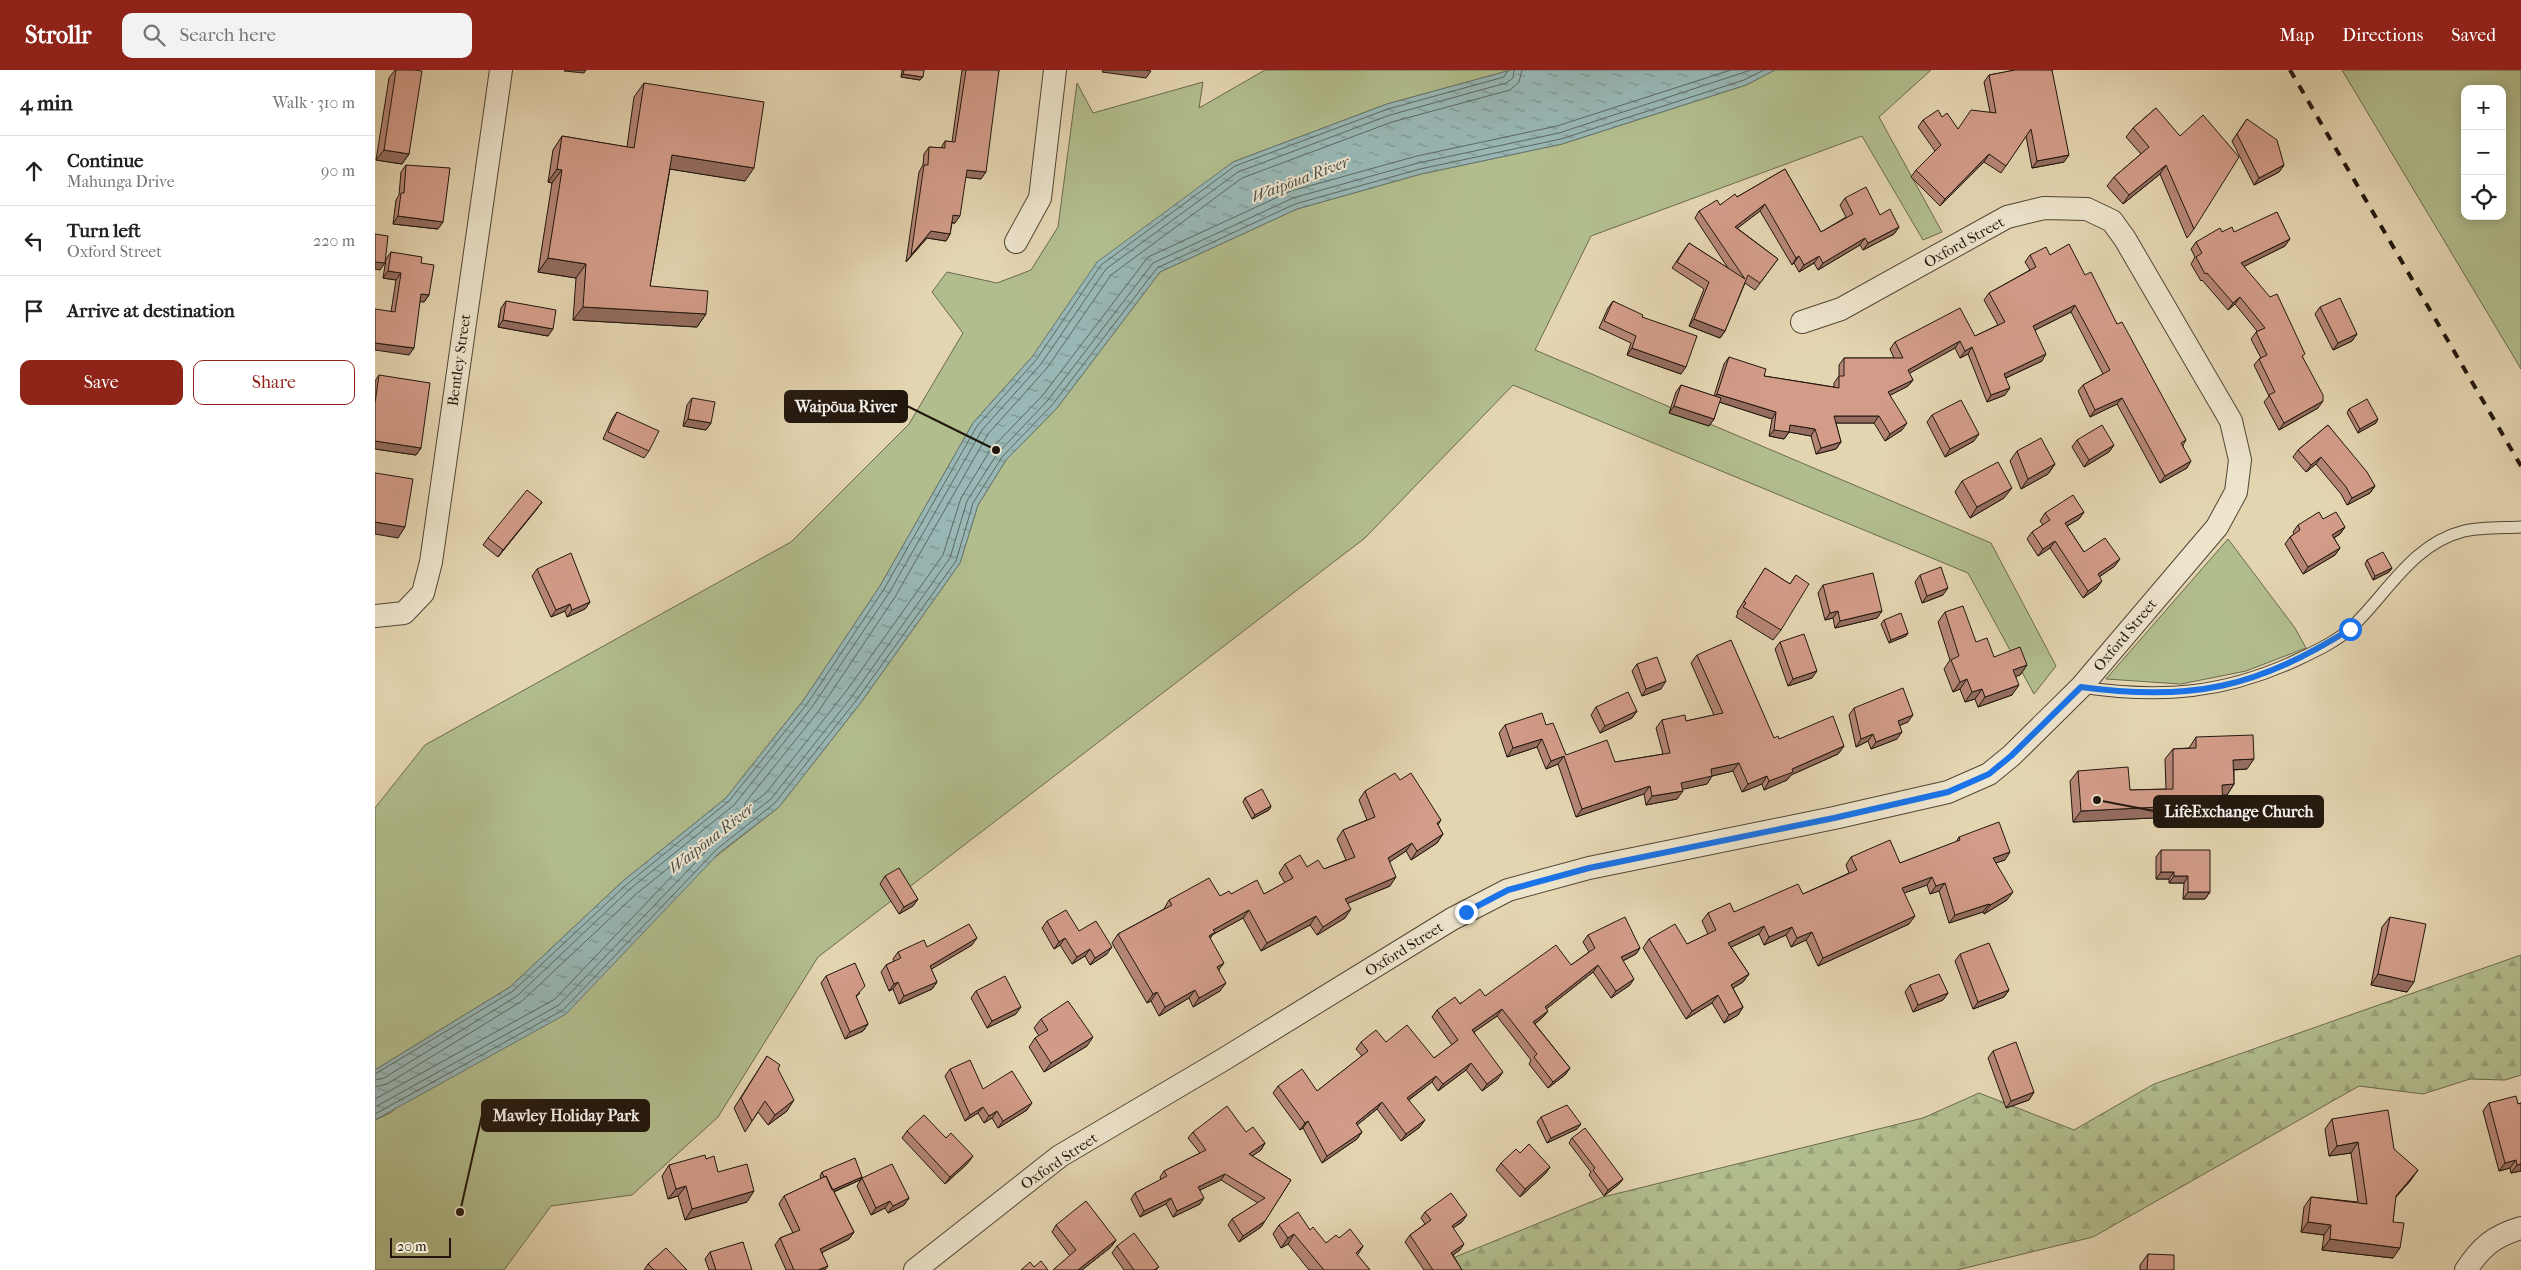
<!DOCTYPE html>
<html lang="en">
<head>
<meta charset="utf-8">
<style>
	:root { --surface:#fff; --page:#f2f2f2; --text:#202124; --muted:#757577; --line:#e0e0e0; --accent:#8f2418 }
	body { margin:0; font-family:"IM FELL French Canon",serif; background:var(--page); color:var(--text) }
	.controls { position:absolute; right:15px; top:15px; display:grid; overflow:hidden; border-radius:10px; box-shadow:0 2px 12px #0003 }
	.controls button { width:45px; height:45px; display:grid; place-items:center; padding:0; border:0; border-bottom:1px solid var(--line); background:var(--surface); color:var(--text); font:25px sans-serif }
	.scale { position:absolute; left:15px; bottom:12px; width:61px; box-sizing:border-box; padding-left:5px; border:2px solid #21170e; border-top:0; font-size:14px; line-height:18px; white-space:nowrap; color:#21170e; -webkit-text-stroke:4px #ede4cc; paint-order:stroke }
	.stop { position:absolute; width:15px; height:15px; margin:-11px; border:4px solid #1a73e8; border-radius:50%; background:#fff }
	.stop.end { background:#1a73e8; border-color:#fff; box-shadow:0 1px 5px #0008 }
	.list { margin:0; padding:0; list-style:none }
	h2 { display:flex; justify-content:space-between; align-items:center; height:65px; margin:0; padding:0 20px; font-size:21px }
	h2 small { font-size:16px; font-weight:400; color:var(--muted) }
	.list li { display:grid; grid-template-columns:32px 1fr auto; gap:15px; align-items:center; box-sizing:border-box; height:70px; padding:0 20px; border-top:1px solid var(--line) }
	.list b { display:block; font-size:19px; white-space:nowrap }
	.list p { margin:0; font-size:16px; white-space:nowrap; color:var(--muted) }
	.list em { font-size:16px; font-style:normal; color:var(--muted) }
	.actions { display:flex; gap:10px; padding:15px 20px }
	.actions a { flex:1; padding:11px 0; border:1px solid var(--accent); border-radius:10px; text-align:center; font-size:18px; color:var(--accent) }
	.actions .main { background:var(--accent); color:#fff }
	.icon { flex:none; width:28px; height:28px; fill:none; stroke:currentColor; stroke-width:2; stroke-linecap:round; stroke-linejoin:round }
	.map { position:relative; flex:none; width:2146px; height:1200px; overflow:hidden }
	header { display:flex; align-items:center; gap:30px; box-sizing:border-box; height:70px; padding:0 25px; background:var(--accent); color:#fff }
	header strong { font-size:24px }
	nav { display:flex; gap:28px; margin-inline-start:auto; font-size:18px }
	.search { width:350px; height:45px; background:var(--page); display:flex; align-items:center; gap:12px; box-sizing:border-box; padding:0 18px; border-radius:10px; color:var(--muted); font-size:19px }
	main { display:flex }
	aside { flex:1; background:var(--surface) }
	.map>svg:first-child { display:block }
</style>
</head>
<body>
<header>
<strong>Strollr</strong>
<div class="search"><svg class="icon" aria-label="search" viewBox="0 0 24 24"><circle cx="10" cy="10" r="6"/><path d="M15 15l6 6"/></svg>Search here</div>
<nav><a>Map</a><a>Directions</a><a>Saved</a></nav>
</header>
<main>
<aside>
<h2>4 min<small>Walk · 310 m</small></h2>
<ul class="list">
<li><svg class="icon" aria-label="ahead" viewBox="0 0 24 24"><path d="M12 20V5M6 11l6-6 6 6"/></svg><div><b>Continue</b><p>Mahunga Drive</p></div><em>90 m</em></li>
<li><svg class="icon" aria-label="left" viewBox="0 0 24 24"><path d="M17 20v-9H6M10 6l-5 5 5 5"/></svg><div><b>Turn left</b><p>Oxford Street</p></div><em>220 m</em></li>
<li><svg class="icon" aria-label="arrive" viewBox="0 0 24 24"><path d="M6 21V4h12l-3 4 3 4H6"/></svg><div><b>Arrive at destination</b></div></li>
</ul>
<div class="actions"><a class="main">Save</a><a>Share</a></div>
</aside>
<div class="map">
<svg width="2146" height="1200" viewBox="0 0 2146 1200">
	<defs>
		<pattern id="forest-firs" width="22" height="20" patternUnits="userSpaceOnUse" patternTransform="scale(1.25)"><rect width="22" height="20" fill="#b2bd8d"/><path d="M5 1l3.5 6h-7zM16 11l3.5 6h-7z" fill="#99a278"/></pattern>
		<pattern id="water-ripples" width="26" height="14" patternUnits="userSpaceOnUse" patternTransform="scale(1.25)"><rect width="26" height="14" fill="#98b7b5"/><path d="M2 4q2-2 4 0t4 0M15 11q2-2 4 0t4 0" fill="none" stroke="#7c9492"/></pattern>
	</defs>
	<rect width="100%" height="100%" fill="#e4d5b1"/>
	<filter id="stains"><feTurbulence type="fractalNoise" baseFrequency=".004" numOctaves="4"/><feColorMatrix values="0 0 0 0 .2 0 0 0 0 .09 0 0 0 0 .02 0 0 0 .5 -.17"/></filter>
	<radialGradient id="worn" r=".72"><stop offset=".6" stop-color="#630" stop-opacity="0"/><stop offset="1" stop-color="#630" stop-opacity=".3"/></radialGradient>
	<path fill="#b2bd8d" stroke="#6a6a4e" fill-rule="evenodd" d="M890 0H1136L1012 34 858 92 657 287 598 353 505 516 428 631 351 728 248 811 135 917 0 1000V738L50 675 416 472 534 354 588 263 557 222 572 202 622 213 656 200 683 157 702 13 718 43 828 12 824 38Z
		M1400 0H1556L1504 47 1567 162 1548 170 1487 66 1216 166 1160 280 1616 473 1681 596 1659 624 1593 503 1138 315 990 468 443 887 343 1047 257 1125 176 1136 129 1200H0V1050L15 1043 404 737 487 631 585 493 603 435 631 390 682 338 785 202 922 139 1046 104 1187 74 1371 15Z
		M1967 0H2146V299ZM2090 19H2127V146H2090Z
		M1853 469 1920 558 1931 578 1871 601 1806 614 1731 609Z"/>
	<path fill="url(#forest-firs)" stroke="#6a6a4e" d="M2146 885V1005L2130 1010 2095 1009 2048 1024 1984 1016 1718 1167 1582 1200H1048L1228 1127 1548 1048 1604 1023 1699 1060 1779 1014Z"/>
	<path fill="url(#water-ripples)" stroke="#687772" d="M1136 0H1400L1371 15 1187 74 1046 104 922 139 785 202 682 338 631 390 603 435 585 493 487 631 404 737 345 782 191 944 0 1050V1000L135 917 248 811 351 728 428 631 505 516 598 353 657 287 722 192 858 92 1012 34Z"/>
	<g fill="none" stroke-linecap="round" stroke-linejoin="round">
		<path stroke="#5c6762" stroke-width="1" d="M1147 0 1144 12 1135 20 1017 52 867 108 736 205 672 298 613 364 520 527 443 642 370 733V737H373L391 723 472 620 568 485 586 428 616 379 668 325 773 187 916 121 1042 86 1182 56 1356 0
			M0 1004 138 921 251 815 354 731 432 634 509 519 602 356 661 290 726 195 860 96 1013 39 1129 7 1133 0
			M0 1010 9 1008 142 926 255 819 359 735 437 637 514 523 607 360 666 294 731 199 863 102 1015 45 1131 13 1138 8 1139 0
			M0 1017 12 1014 147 931 260 825 313 782 316 783V786L180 929 0 1029
			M0 1037 184 935 338 774 396 729 478 625 575 488 592 431 622 384 673 330 778 193 918 128 1043 93 1184 63 1376 0
			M0 1044 188 940 342 779 400 733 483 628 581 491 598 433 627 387 678 334 782 198 920 134 1045 99 1186 69 1369 10 1389 0"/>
		<defs>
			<path id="service" d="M1706 617C1786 629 1850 624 1924 589 1941 581 1962 571 1976 558 2012 524 2037 474 2089 461 2107 457 2128 458 2146 457"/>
			<path id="minor" d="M641 172 665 128 680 0
				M0 546 29 543 48 523 56 492 126 0
				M540 1200 685 1086 846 991 1077 849 1133 820 1214 798 1459 748 1573 722 1614 704 1636 686 1706 617 1842 457 1861 422 1865 390 1856 351 1750 169 1737 151 1712 139 1669 138 1632 147 1466 239 1427 252
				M2091 1200C2106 1177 2119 1166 2146 1158"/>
		</defs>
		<use href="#service" stroke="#524637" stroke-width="13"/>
		<use href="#minor" stroke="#524637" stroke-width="24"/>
		<use href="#service" stroke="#ede4cc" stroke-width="11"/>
		<use href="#minor" stroke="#ede4cc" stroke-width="22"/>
		<path stroke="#21170e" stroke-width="4" stroke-dasharray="9 9" stroke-linecap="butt" d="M1915 0 2146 396"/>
	</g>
	<path fill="#b58676" stroke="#21170e" d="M20 0H39L34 84 27 94 1 90 14 8Z
		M527 0H549L545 10 526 7Z
		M587 0H624L606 109 590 107 580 153H577L575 164 571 171 552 168 531 192 544 102 548 95 549 84 554 77 566 78 570 71 577 72Z
		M1635 0H1677L1689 92 1657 98 1651 66 1626 103 1609 92 1565 136 1536 107 1541 100 1560 81 1543 57 1548 50 1567 47 1583 59 1615 42 1609 12 1614 5 1636 1Z
		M269 13 370 111 295 99 275 216 331 244 322 257 198 250 201 208 163 202 177 113 173 112 178 80 187 66 252 77 259 27Z
		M1781 38 1819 159 1812 168 1785 104 1748 134 1732 116 1739 107 1766 84 1751 67 1758 58Z
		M1872 49 1909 95 1904 102 1879 115 1857 71Z
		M31 95 63 159 18 154 21 130 24 125 26 102Z
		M1410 99 1446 162 1471 147 1465 135 1470 128 1505 145 1524 157 1519 164 1488 180 1485 175 1443 200 1439 193 1424 202 1419 193 1417 195 1385 141 1362 158 1403 189 1380 220 1370 213 1350 261 1345 268 1314 256 1329 219 1297 198 1309 180 1314 173 1353 198 1320 148 1324 141 1345 135 1362 127Z
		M1847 162H1859L1910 176 1869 196 1928 288 1943 338 1904 360 1889 332 1894 326 1879 295 1884 289 1886 288 1876 269 1882 261 1860 234 1853 240 1827 210 1826 211 1816 194 1820 187 1816 179 1821 172Z
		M16 182 46 193 54 225 49 232 45 231 34 285 16 242 21 210 8 208 11 189Z
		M1655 185H1675L1710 205 1742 254 1811 370 1808 375 1812 398 1785 413 1742 334 1715 347 1703 321 1708 315 1728 304 1696 242 1660 260 1667 291 1631 308 1630 325 1612 332 1593 284 1585 288 1580 278 1534 303 1538 310 1533 316 1515 325 1527 360 1510 371 1499 353H1461L1466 372 1461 379 1441 384 1436 366 1414 362 1409 369 1394 366 1397 349 1344 332 1339 349 1334 356 1294 343 1301 322 1306 315 1339 326 1349 294 1354 287 1389 306 1459 317V313L1464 306V295L1469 288H1519L1515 279 1520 272 1600 266 1623 255 1609 230 1614 223 1655 200 1650 192Z
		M131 231 173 266 123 257 126 238Z
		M1238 231 1267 247 1306 304 1252 285 1256 273 1224 258 1233 238Z
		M1945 237 1982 264 1977 271 1958 280 1940 244Z
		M4 305 46 378 41 385 0 379V311Z
		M317 328 336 353 331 360 308 356 312 335Z
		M1974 339 2001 353 1983 363 1972 343Z
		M242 342 274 381 269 388 228 369 237 349Z
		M1557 345 1599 371 1570 387 1552 352Z
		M1953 355 2000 416 1995 423 1972 435 1966 424 1941 394 1931 402 1918 387 1923 380Z
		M1702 370 1739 375 1734 382 1709 397 1697 377Z
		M1642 381 1680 394 1673 404 1646 419 1635 391Z
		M1587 411 1629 428 1595 448 1580 422Z
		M167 432 123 487 108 475 113 468Z
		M1709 442 1704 449 1692 456 1709 482 1740 496 1724 507 1722 518 1708 528 1675 478 1663 486 1652 469 1657 462 1668 455 1665 451 1670 443Z
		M1948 449 1970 457 1965 464 1959 468 1965 478 1960 485 1928 504 1910 474 1915 467 1919 464 1918 462 1923 455Z
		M1992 490 2017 498 2014 502 1998 510 1990 494Z
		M1390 498 1415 514 1421 505 1406 560 1398 570 1361 547 1363 543 1362 542Z
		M162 499 215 532 210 539 192 547 190 541 176 547 157 506Z
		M1545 505 1568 525 1547 533 1540 512Z
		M1448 515 1507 541 1502 548 1460 558 1458 548 1450 550 1443 523Z
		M1570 542 1601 572 1619 587 1652 595 1645 605 1641 606 1637 625 1603 637 1600 629 1590 632 1585 619 1578 622 1569 599 1575 590 1563 552Z
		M1509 550 1533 563 1531 566 1514 573 1506 554Z
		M1405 572 1437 608 1413 616 1400 579Z
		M1322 585 1399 668 1404 669 1469 676 1463 684 1416 705 1412 710 1389 720 1387 714 1367 722 1358 701 1337 706 1332 714 1307 719 1302 729 1271 735 1269 724 1201 747 1183 694 1171 699 1162 677 1132 687 1124 663 1130 655H1171L1191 685 1240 692 1288 684 1281 658 1287 650 1311 651 1339 645 1316 593Z
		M1262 594 1286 619 1267 626 1257 601Z
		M1221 637 1262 641 1257 648 1225 663 1216 645Z
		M1479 638 1533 652 1525 655 1522 669 1496 679 1493 671 1481 677 1474 645Z
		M1821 667 1872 699 1859 700V714L1852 725H1847L1840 751 1817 752 1816 746 1698 752 1695 711 1703 701 1755 720 1791 719 1790 689 1798 679 1814 678Z
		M1025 710 1066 750 1063 755 1068 764 1062 773 1036 790 1031 781 1014 792 1015 816 973 833 970 848 942 865 935 855 886 881 868 848 837 865 835 869 844 900 845 921 818 937 814 928 784 946 776 931 772 933 737 873 743 864 789 839 794 830 845 826 856 824H889L910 813 904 803 910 794 932 797 949 799 971 790 962 769 968 760 992 750 984 730 990 721Z
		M870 728 896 736 894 740 877 749 868 732Z
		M1584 767 1630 790 1620 793 1632 830 1609 844 1608 842 1574 853 1564 821 1555 824 1552 815 1529 823 1534 854 1443 896 1431 870 1416 877 1411 865 1389 875 1384 864 1356 877 1374 904 1368 912 1358 918 1368 937 1363 945 1349 953 1337 933 1311 949 1268 878 1274 869 1312 874 1333 864 1327 851 1333 843 1359 842 1428 824 1474 803 1471 795 1476 787 1525 793 1581 772Z
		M1786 780 1835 822 1830 829H1808L1809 813H1794V809H1781V787Z
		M510 806 543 829 538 836 524 844 505 814Z
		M2015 847 2032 922 1996 915 2007 857Z
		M672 851 704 861 732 884 715 895 710 886 697 894 685 875 679 879 667 858Z
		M1213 865 1265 878 1261 884 1248 891 1255 915 1236 928 1218 902 1171 939 1173 941 1168 947 1160 954 1195 998 1190 1005 1173 1018 1154 994 1156 990 1122 946 1099 962 1123 1009 1107 1021 1091 1000 1063 1021 1057 1012 1034 1030 1045 1057 1026 1071 1002 1039 982 1055 987 1062 982 1069 947 1093 928 1058 925 1060 898 1023 903 1016 942 1021 987 986 981 979 986 972H1011L1059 988 1077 975 1057 947 1062 940 1110 926 1196 895 1214 882 1208 872Z
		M597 875 556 899 562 912 557 919 524 934 518 919 514 921 506 902 511 895 519 891 518 889 523 882 552 877Z
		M1585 884 1634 920 1629 927 1598 939 1580 891Z
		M451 906 485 923 481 927 493 954 488 961 470 969 446 913Z
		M1535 915 1573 923 1568 930 1538 942 1530 922Z
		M601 921 641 944 612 958 596 928Z
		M666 949 712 976 669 1002 654 977 660 968 664 966 659 958Z
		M1618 981 1659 1022 1654 1030 1631 1038 1613 988Z
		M392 986 403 999 412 1041 393 1055 383 1042 370 1062 359 1038Z
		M575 999 608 1019 652 1040 623 1058 617 1048 609 1053 603 1043 590 1051 570 1006Z
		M2114 1033 2143 1034 2146 1033V1101L2136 1103 2135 1098 2124 1101 2108 1041Z
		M1166 1047 1202 1059 1172 1073 1162 1052Z
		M1957 1049 2019 1079 2036 1110 2020 1128 2018 1152V1188L1947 1180 1949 1165 1926 1162 1929 1137 1936 1127 1983 1132 1976 1083 1954 1086 1950 1059Z
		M532 1061 571 1068 593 1093 570 1114 527 1068Z
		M818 1062H871L890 1073 886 1080 877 1086 916 1110 886 1157 864 1172 853 1155 857 1149 883 1133 846 1110 825 1120V1134L798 1147 791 1134 765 1147 756 1129 760 1123 786 1110 785 1107 789 1101 825 1083 813 1068Z
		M1197 1068 1248 1109 1244 1114 1229 1126 1214 1105 1216 1102 1194 1073Z
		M1145 1083 1175 1097 1170 1104 1145 1127 1121 1100 1126 1093Z
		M331 1089 343 1102 372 1132 310 1150 303 1126 293 1129 287 1106 294 1095Z
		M447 1102 485 1110 459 1122 479 1162 474 1169 447 1182 450 1200H411L400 1175 405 1168 418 1163 404 1134 409 1126 446 1109 445 1106Z
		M487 1108 534 1128 529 1135 513 1143 510 1138 496 1145 482 1116Z
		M1050 1142 1087 1152 1078 1158 1085 1180 1078 1185 1087 1200H1049L1030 1172 1035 1165 1050 1154 1046 1148Z
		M681 1155 741 1170 736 1177 707 1200H678L695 1186 677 1162Z
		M904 1155 935 1160 951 1173 964 1168 988 1176 982 1185 995 1200H934L913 1174 906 1178 898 1164Z
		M742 1176 784 1197 781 1200H749L737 1183Z
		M335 1182 377 1200H334L330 1189Z
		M1773 1184 1799 1200H1765V1195Z
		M273 1194 312 1200H269Z"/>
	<path fill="#946d60" stroke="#21170e" d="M190 0H211L209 3 189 1Z
		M728 0H770L776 1 771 8 727 2Z
		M528 4 548 7 545 10 526 7Z
		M9 80 34 84 27 94 1 90Z
		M1614 84 1609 92 1565 136 1570 129Z
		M297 85 379 98 370 111 288 98Z
		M1694 85 1689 92 1657 98 1662 91Z
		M1791 95 1785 104 1748 134 1754 125Z
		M1909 95 1904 102 1879 115 1884 108Z
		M182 99 187 100 177 113 173 112Z
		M592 100 611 102 606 109 587 107Z
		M1390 134 1385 141 1355 164 1360 157Z
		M578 145 585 146 580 153 573 152Z
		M23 146 68 152 63 159 18 154Z
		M1524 157 1519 164 1488 180 1493 173Z
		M556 161 575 164 571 171 552 168 531 192Z
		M1490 168 1485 175 1443 200 1448 193Z
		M1915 169 1910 176 1862 200 1866 193Z
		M1424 186 1419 193 1417 195 1421 188Z
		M1444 186 1439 193 1424 202 1429 195Z
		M173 188 211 194 201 208 163 202Z
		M0 192 10 193 5 200 0 199Z
		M13 201 26 203 21 210 8 208Z
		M46 224 54 225 49 232 41 231Z
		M1865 227 1860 234 1853 240 1858 233Z
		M1700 235 1696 242 1654 263 1658 256Z
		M208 237 331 244 322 257 198 250Z
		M1319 249 1350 261 1345 268 1314 256Z
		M128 250 178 259 173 266 123 257Z
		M1982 264 1977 271 1958 280 1963 273Z
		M1585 271 1580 278 1528 307 1533 300Z
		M0 273 39 278 34 285 0 280Z
		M1597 277 1593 284 1585 288 1590 281Z
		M1257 278 1311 297 1306 304 1252 285Z
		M1671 284 1667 291 1624 311 1629 304Z
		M1538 310 1533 316 1508 329 1513 322Z
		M1635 318 1630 325 1612 332 1616 325Z
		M1342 324 1401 342 1397 349 1338 330Z
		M1747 328 1742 334 1715 347 1720 340Z
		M1948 331 1943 338 1904 360 1909 353Z
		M1299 336 1339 349 1334 356 1294 343Z
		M1459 346H1504L1499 353H1454Z
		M313 349 336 353 331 360 308 356Z
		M2003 349 2001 353 1983 363 1985 359Z
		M1532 353 1527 360 1510 371 1515 364Z
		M1415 355 1440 359 1436 366 1414 362 1409 369 1394 366 1399 360Z
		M1604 364 1599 371 1570 387 1575 379Z
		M0 371 46 378 41 385 0 379Z
		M1466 372 1461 379 1441 384 1446 378Z
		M1739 375 1734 382 1709 397 1714 390Z
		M1946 387 1941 394 1931 402 1936 395Z
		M1816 391 1812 398 1785 413 1790 406Z
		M1680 394 1673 404 1646 419 1653 409Z
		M2000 416 1995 423 1972 435 1977 428Z
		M1637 418 1629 428 1595 448 1602 437Z
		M167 432 162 439 123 487 128 480Z
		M1709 442 1704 449 1685 460 1690 453Z
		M0 452 30 457 23 468 0 464Z
		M1970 457 1965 464 1952 472 1957 465Z
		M1680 471 1675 478 1663 486 1668 479Z
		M1965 478 1960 485 1928 504 1933 497Z
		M1745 489 1740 496 1718 511 1723 504Z
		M2017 498 2014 502 1998 510 2000 506Z
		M1727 511 1722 518 1708 528 1713 521Z
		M1573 518 1568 525 1547 533 1552 526Z
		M215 532 210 539 192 547 197 540Z
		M195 534 190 541 176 547 181 540Z
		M1463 541 1458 548 1450 550 1455 543Z
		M1507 541 1502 548 1460 558 1465 551Z
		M1533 563 1531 566 1514 573 1516 570Z
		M1652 595 1645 605 1631 610 1638 600Z
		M1442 601 1437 608 1413 616 1418 609Z
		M1592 609 1585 619 1578 622 1585 612Z
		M1291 611 1286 619 1267 626 1271 619Z
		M1644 615 1637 625 1603 637 1610 627Z
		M1607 619 1600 629 1590 632 1597 622Z
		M1262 641 1257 648 1225 663 1230 656Z
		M1538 645 1533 652 1518 658 1523 651Z
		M1527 662 1522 669 1496 679 1501 672Z
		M1498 664 1493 671 1481 677 1486 669Z
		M1167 669 1162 677 1132 687 1138 678Z
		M1469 676 1463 684 1416 705 1412 710 1389 720 1394 711 1417 699Z
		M1189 686 1183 694 1171 699 1176 691Z
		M1879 689 1872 699 1851 700 1858 690Z
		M1364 693 1358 701 1337 706 1332 714 1300 721 1306 713 1336 699Z
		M1392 706 1387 714 1367 722 1373 714Z
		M1859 714 1852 725H1839L1847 715Z
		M1275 716 1269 724 1201 747 1207 739Z
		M1308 721 1302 729 1271 735 1277 726Z
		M1824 735 1816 746 1698 752 1706 741Z
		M896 736 894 740 877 749 880 745Z
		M1848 741 1840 751 1817 752 1824 742Z
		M1068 764 1062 773 1036 790 1042 781Z
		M1037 773 1031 781 1007 797 1013 788Z
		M1635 782 1630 790 1612 796 1618 788Z
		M1786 802H1799L1794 809H1781Z
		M1799 806H1813L1809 813H1794Z
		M1021 807 1015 816 964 837 970 829Z
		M1557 807 1552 815 1521 826 1527 818Z
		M1570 813 1564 821 1555 824 1561 816Z
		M1638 822 1632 830 1609 844 1615 835Z
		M1813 822H1835L1830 829H1808Z
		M543 829 538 836 524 844 529 837Z
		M1614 834 1608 842 1574 853 1580 845Z
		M976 839 970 848 942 865 948 857Z
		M874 840 868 848 837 865 834 871 828 874 838 860Z
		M941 846 935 855 886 881 892 873Z
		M1540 846 1534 854 1443 896 1448 888Z
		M1389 856 1384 864 1348 881 1353 873Z
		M1417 857 1411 865 1389 875 1394 867Z
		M1437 862 1431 870 1416 877 1422 868Z
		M602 868 597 875 550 903 555 896Z
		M690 868 685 875 679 879 684 872Z
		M737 877 732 884 715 895 720 888Z
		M1265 878 1261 884 1241 894 1246 887Z
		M715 879 710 886 697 894 702 887Z
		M849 893 843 901 842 897Z
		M1223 895 1218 902 1165 944 1170 937Z
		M1374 904 1368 912 1350 923 1356 915Z
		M2003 904 2039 912 2032 922 1996 915Z
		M1259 909 1255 915 1236 928 1241 921Z
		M523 912 518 919 514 921 519 914Z
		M562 912 557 919 524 934 529 926Z
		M851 913 845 921 818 937 824 928Z
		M820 920 814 928 784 946 790 937Z
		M1634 920 1629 927 1598 939 1603 932Z
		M782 922 776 931 772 933 778 924Z
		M1573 923 1568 930 1538 942 1543 935Z
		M1343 925 1337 933 1311 949 1317 941Z
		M646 937 641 944 612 958 617 951Z
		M1368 937 1363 945 1349 953 1354 945Z
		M1127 939 1122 946 1092 967 1097 960Z
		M1173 941 1168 947 1153 959 1158 952Z
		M493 954 488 961 470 969 475 962Z
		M718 967 712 976 669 1002 676 993Z
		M1096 993 1091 1000 1063 1021 1068 1014Z
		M1195 998 1190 1005 1173 1018 1178 1012Z
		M1128 1002 1123 1009 1107 1021 1112 1014Z
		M1061 1006 1057 1012 1028 1034 1032 1028Z
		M1659 1022 1654 1030 1631 1038 1636 1031Z
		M419 1030 412 1041 393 1055 400 1045Z
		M1007 1032 1002 1039 976 1060 981 1053Z
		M657 1033 652 1040 623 1058 628 1051Z
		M608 1037 603 1043 590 1051 595 1045Z
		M622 1041 617 1048 609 1053 614 1046Z
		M1050 1050 1045 1057 1026 1071 1031 1064Z
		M933 1051 928 1058 925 1060 930 1053Z
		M1206 1054 1202 1059 1172 1073 1176 1068Z
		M987 1062 982 1069 947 1093 952 1086Z
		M1983 1072 1976 1083 1954 1086 1962 1076Z
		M890 1073 886 1080 870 1091 874 1084Z
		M598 1086 593 1093 570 1114 575 1107Z
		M2141 1090 2135 1098 2124 1101 2130 1093Z
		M2146 1094V1101L2136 1103 2142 1095Z
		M1175 1097 1170 1104 1145 1127 1150 1119Z
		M2043 1100 2036 1110 2013 1136 2021 1126Z
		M850 1104 846 1110 819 1123 823 1117Z
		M487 1107 485 1110 453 1124 455 1121Z
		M1248 1109 1244 1114 1229 1126 1233 1120Z
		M311 1116 303 1126 293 1129 301 1119Z
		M379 1121 372 1132 310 1150 317 1139Z
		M534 1128 529 1135 513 1143 518 1136Z
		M796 1128 791 1134 765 1147 769 1141Z
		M829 1128 825 1134 798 1147 802 1141Z
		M515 1131 510 1138 496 1145 501 1138Z
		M1092 1145 1087 1152 1072 1162 1077 1156Z
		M890 1151 886 1157 864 1172 868 1166Z
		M1933 1152 1956 1155 1949 1165 1926 1162Z
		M479 1162 474 1169 440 1186 445 1179Z
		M919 1164 913 1174 906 1178 913 1168Z
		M1955 1169 2025 1178 2018 1188 1947 1180Z
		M741 1170 736 1177 707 1200H703Z
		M1089 1174 1085 1180 1072 1189 1076 1183Z
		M988 1176 982 1186 981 1183Z
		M453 1196 450 1200H443Z"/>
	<path fill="#d39c89" stroke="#21170e" d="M21 0H39L47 1 34 84 9 80Z
		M529 0H549L548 7 528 4Z
		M591 0H624L611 102 592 100 585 146 578 145 575 164 556 161 536 185 549 95H553L554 77 570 78V71L580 72Z
		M1640 0H1677L1694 85 1662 91 1656 59 1631 96 1614 84 1570 129 1541 100 1566 75 1548 50 1563 40 1567 47 1572 43 1583 59 1596 40 1621 43 1614 5Z
		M269 13 389 32 379 98 297 85 275 216 333 221 331 244 208 237 211 194 173 188 187 100 182 99 187 66 259 78Z
		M1781 38 1805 66 1828 45 1864 87 1819 159 1791 95 1754 125 1739 107 1774 77 1758 58Z
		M1872 49 1902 70 1909 95 1884 108 1862 64Z
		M31 95 75 98 68 152 23 146 26 123H29Z
		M1410 99 1446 162 1478 144 1470 128 1491 117 1505 145 1515 139 1524 157 1493 173 1490 168 1448 193 1444 186 1429 195 1424 186 1421 188 1390 134 1360 157 1403 189 1385 213 1373 205 1350 261 1319 249 1334 212 1302 192 1314 173 1370 209 1324 141 1342 130 1345 135 1360 124 1362 127Z
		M1902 142 1915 169 1866 193 1895 227 1902 224 1930 284 1927 286 1948 325V331L1909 353 1894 325 1900 322 1884 289 1892 285 1881 262 1890 258 1865 227 1858 233 1832 203 1830 204 1821 187 1827 183 1821 172 1845 158 1847 162 1857 157 1859 162Z
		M0 164 13 166 10 193 0 192Z
		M1694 174 1710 205 1716 202 1742 254 1747 252 1811 370 1806 373 1816 391 1790 406 1747 328 1720 340 1708 315 1735 300 1700 235 1658 256 1671 284 1629 304 1635 318 1616 325 1597 277 1590 281 1585 271 1533 300 1538 310 1513 322 1532 353 1515 364 1504 346H1459L1466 372 1446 378 1440 359 1415 355 1414 362 1399 360 1401 342 1342 324 1354 287 1391 299 1389 306 1464 318V306H1469V288H1528L1520 272 1585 238 1600 266 1630 252 1614 223 1661 197 1655 185 1671 177 1675 185Z
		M16 182 47 187 46 193 59 195 54 225 46 224 39 278 0 273V239L20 242 26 203 13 201Z
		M1965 228 1982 264 1963 273 1945 237Z
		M131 231 181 240 178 259 128 250Z
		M1238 231 1268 245 1267 247 1322 266 1311 297 1257 278 1261 266 1229 251Z
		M4 305 55 313 46 378 0 371V333Z
		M1306 315 1346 328 1339 349 1299 336Z
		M317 328 340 332 336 353 313 349Z
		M1992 329 2003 349 1985 359 1974 339Z
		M1586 330 1604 364 1575 379 1557 345Z
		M242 342 284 361 274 381 233 362Z
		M1727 355 1739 375 1714 390 1702 370Z
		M1953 355 1992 402 2000 416 1977 428 1971 417 1946 387 1936 395 1923 380Z
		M1666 368 1680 394 1653 409 1642 381Z
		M1623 392 1637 418 1602 437 1587 411Z
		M0 403 38 409 30 457 0 452Z
		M152 420 167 432 128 480 113 468Z
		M1698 425 1709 442 1690 453 1709 482 1730 468 1745 489 1723 504 1727 511 1713 521 1680 471 1668 479 1657 462 1675 450 1670 443Z
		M1944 442 1948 449 1961 442 1970 457 1957 465 1965 478 1933 497 1915 467 1925 460 1923 455Z
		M2008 482 2017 498 2000 506 1992 490Z
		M196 483 215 532 197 540 195 534 181 540 162 499Z
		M1566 497 1573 518 1552 526 1545 505Z
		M1390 498 1415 514 1421 505 1434 514 1406 560 1368 537 1371 533 1369 531Z
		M1498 503 1507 541 1465 551 1463 541 1455 543 1448 515Z
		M1588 536 1601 572 1612 568 1619 587 1645 577 1652 595 1638 600 1644 615 1610 627 1607 619 1597 622 1592 609 1585 612 1576 590 1584 586 1570 542Z
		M1526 543 1533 563 1516 570 1509 550Z
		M1429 564 1442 601 1418 609 1405 572Z
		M1356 570 1399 668 1403 666 1404 669 1458 646 1469 676 1417 699 1418 702 1394 711 1392 706 1373 714 1364 693 1336 699 1337 706 1306 713 1308 721 1277 726 1275 716 1207 739 1189 686 1176 691 1167 669 1138 678 1130 655 1167 643 1171 655 1178 653 1191 685 1232 670 1240 692 1295 683 1287 650 1310 645 1311 651 1348 643 1322 585Z
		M1282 587 1291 611 1271 619 1262 594Z
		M1528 618 1538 645 1523 651 1527 662 1501 672 1498 664 1486 669 1479 638Z
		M1253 622 1262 641 1230 656 1221 637Z
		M1878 665 1879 689 1858 690 1859 714 1847 715 1848 741 1824 742V735L1706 741 1703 701 1753 697 1755 720 1798 719V679L1821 678V667Z
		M1020 703 1025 710 1036 703 1066 750 1062 753 1068 764 1042 781 1037 773 1013 788 1021 807 970 829 976 839 948 857 941 846 892 873 874 840 838 860 840 862 834 866 849 893 842 897 851 913 824 928 820 920 790 937 782 922 778 924 743 864 797 835 794 830 834 808 845 826 854 821 856 824 882 810 889 824 918 808 910 794 925 785 932 797 943 790 949 799 980 787 968 760 1000 747 990 721Z
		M887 719 896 736 880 745 870 728Z
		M1624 752 1635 782 1618 788 1638 822 1615 835 1614 834 1580 845 1570 813 1561 816 1557 807 1527 818 1540 846 1448 888 1437 862 1422 868 1417 857 1394 867 1389 856 1353 873 1374 904 1356 915 1368 937 1354 945 1343 925 1317 941 1274 869 1300 854 1312 874 1341 860 1333 843 1355 833 1359 842 1423 814 1428 824 1482 800 1476 787 1515 770 1525 793 1585 770 1584 767Z
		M1786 780H1835V822H1813V806H1799V802H1786Z
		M524 798 543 829 529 837 510 806Z
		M691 840 704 861 721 851 737 877 720 888 715 879 702 887 690 868 684 872 672 851Z
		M1250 847 1265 878 1246 887 1259 909 1241 921 1223 895 1170 937 1173 941 1158 952 1195 998 1178 1012 1159 987 1162 984 1127 939 1097 960 1128 1002 1112 1014 1096 993 1068 1014 1061 1006 1032 1028 1050 1050 1031 1064 1007 1032 981 1053 987 1062 952 1086 933 1051 930 1053 903 1016 927 999 942 1021 993 981 986 972 1001 960 1011 972 1032 955 1059 988 1083 970 1062 940 1080 927 1085 934 1105 919 1110 926 1181 875 1196 895 1220 878 1213 865Z
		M2015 847 2051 854 2039 912 2003 904Z
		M594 854 602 868 555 896 562 912 529 926 523 912 519 914 511 895 526 888 523 882 549 870 552 877Z
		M1614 873 1634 920 1603 932 1585 884Z
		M480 893 490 916 481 926 493 954 475 962 451 906Z
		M1564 904 1573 923 1543 935 1535 915Z
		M630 906 646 937 617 951 601 921Z
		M693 931 718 967 676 993 660 968 673 960 666 949Z
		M1641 972 1659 1022 1636 1031 1618 981Z
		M392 986 405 995 403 999 419 1030 400 1045 390 1031 377 1051 366 1028Z
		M595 990 608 1019 637 1001 657 1033 628 1051 622 1041 614 1046 608 1037 595 1045 575 999Z
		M2141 1026 2143 1034 2146 1033V1094L2142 1095 2141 1090 2130 1093 2114 1033Z
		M1192 1035 1206 1054 1176 1068 1166 1047Z
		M852 1036 871 1062 878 1057 890 1073 874 1084 916 1110 890 1151 868 1166 857 1149 890 1128 850 1104 823 1117 829 1128 802 1141 796 1128 769 1141 760 1123 792 1106 789 1101 831 1080 818 1062Z
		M2013 1040 2019 1079 2043 1100 2021 1126 2018 1152 2029 1153 2025 1178 1955 1169 1956 1155 1933 1152 1936 1127 1992 1134 1983 1072 1962 1076 1957 1049Z
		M549 1045 571 1068 576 1063 598 1086 575 1107 532 1061Z
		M1210 1058 1248 1109 1233 1120 1218 1100 1220 1098 1197 1068Z
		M1154 1074 1175 1097 1150 1119 1126 1093 1141 1079 1145 1083Z
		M330 1085 331 1089 339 1086 343 1102 372 1094 379 1121 317 1139 311 1116 301 1119 294 1095Z
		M480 1088 487 1107 457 1120 451 1106 449 1107 447 1102Z
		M517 1094 534 1128 518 1136 515 1131 501 1138 487 1108Z
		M451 1106 479 1162 445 1179 453 1196 443 1200H419L405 1168 425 1160 409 1126Z
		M1076 1123 1092 1145 1077 1156 1089 1174 1076 1183 1087 1200H1058L1035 1165 1056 1150 1050 1142Z
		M711 1131 741 1170 703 1200H678L701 1180 681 1155Z
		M923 1142 935 1160 938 1157 951 1173 961 1165 964 1168 975 1159 988 1176 981 1183 995 1200H949L919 1164 913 1168 904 1155Z
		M759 1163 784 1197 779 1200H759L742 1176Z
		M368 1172 377 1200H341L335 1182Z
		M291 1178 312 1200H279L273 1194Z
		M1773 1184 1799 1185V1200H1772Z
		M666 1191 673 1200H646L655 1192 659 1197Z"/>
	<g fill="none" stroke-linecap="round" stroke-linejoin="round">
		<path stroke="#1a73e8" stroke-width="6" d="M1091 842 1133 820 1214 798 1459 748 1573 722 1614 704 1636 686 1706 617C1814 632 1883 618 1975 559"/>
	</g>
	<g text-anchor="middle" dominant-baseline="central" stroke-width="4" stroke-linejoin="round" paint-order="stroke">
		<g font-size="15" fill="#21170e" stroke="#ede4cc">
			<text transform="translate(1589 172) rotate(-29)">Oxford Street</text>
			<text transform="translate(84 290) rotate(-82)">Bentley Street</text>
			<text transform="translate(1750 565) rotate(-50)">Oxford Street</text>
			<text transform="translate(1029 879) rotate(-32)">Oxford Street</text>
			<text transform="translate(684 1091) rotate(-34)">Oxford Street</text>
		</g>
		<g font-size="16" font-style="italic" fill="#4b4f48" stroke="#ede4cc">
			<text transform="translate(925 109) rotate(-21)">Waipōua River</text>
			<text transform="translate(336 768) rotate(-38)">Waipōua River</text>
		</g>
	</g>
	<path fill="none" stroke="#21170e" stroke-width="2" d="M621 380L532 336M1722 730L1779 741M85 1142L107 1045"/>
	<g fill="#21170e" stroke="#ede4cc" stroke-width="2">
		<circle cx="621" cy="380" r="5"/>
		<circle cx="1722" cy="730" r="5"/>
		<circle cx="85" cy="1142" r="5"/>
	</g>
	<g fill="#21170e" stroke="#21170e" stroke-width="2">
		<rect x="410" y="321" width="122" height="31" rx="5"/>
		<rect x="1779" y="726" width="169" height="31" rx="5"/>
		<rect x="107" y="1030" width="167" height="31" rx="5"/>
	</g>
	<g font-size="16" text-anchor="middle" font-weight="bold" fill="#fff">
		<text x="471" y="342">Waipōua River</text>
		<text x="1864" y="747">LifeExchange Church</text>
		<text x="191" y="1051">Mawley Holiday Park</text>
	</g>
	<rect width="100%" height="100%" filter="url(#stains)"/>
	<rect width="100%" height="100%" fill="url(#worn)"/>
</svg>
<div class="controls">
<button>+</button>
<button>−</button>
<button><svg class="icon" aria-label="locate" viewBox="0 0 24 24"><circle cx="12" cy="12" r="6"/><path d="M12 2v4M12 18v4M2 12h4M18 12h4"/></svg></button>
</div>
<div class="scale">20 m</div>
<div class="stop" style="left:1975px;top:559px"></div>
<div class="stop end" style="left:1091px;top:842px"></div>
</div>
</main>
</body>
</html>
